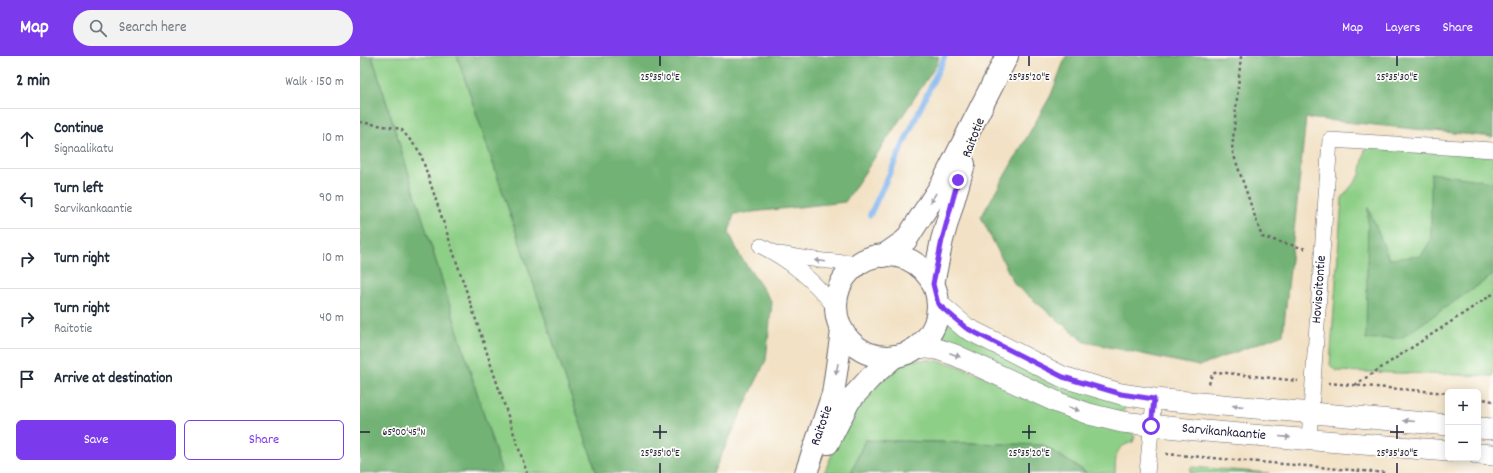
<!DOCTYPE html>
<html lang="en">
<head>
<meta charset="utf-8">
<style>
	:root { --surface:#fff; --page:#f2f2f3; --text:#1f2937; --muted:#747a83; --line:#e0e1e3; --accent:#7c3aed }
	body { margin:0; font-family:Dekko,sans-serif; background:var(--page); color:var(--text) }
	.controls { position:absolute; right:12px; bottom:12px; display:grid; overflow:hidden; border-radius:6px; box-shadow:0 2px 10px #0003 }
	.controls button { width:36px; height:36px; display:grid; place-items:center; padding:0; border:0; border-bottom:1px solid var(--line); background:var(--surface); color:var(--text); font:20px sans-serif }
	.stop { position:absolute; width:12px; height:12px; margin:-9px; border:3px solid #7c3aed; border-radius:50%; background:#fff }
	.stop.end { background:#7c3aed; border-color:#fff; box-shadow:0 1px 4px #0008 }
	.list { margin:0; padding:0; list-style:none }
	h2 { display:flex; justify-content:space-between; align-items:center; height:52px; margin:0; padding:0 16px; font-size:17px }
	h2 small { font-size:13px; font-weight:400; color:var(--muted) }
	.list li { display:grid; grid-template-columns:26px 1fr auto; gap:12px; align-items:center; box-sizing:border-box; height:60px; padding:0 16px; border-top:1px solid var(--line) }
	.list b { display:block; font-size:15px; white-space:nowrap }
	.list p { margin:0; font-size:13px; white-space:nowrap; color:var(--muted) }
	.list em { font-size:13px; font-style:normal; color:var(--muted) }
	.actions { display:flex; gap:8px; padding:12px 16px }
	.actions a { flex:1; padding:9px 0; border:1px solid var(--accent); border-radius:6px; text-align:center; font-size:14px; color:var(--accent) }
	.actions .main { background:var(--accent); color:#fff }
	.icon { flex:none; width:22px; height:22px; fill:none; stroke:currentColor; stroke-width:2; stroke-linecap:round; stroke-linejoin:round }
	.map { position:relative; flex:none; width:1133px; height:417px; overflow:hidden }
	header { display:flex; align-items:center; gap:24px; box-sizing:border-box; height:56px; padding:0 20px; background:var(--accent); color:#fff }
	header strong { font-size:19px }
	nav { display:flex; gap:22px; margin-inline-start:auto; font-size:14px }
	.search { width:280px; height:36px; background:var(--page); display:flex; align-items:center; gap:10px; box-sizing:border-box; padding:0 14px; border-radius:22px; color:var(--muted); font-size:15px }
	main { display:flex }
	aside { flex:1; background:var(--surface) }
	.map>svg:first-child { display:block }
</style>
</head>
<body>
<header>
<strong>Map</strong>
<div class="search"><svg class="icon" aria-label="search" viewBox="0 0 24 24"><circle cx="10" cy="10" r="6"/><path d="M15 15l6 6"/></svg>Search here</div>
<nav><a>Map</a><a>Layers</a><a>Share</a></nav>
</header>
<main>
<aside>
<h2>2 min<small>Walk · 150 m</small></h2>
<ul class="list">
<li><svg class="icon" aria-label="ahead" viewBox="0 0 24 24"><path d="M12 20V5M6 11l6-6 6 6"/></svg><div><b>Continue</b><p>Signaalikatu</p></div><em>10 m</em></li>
<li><svg class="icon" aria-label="left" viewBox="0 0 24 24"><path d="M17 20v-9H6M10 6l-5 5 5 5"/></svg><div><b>Turn left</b><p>Sarvikankaantie</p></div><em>90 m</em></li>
<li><svg class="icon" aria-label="right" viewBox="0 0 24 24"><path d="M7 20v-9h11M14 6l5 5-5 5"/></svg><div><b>Turn right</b></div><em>10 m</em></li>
<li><svg class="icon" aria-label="right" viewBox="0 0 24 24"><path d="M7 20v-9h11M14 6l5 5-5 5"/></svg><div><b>Turn right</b><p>Raitotie</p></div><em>40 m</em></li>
<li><svg class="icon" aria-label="arrive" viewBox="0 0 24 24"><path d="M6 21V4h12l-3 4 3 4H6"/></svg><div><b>Arrive at destination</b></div></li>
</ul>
<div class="actions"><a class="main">Save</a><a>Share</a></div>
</aside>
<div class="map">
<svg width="1133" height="417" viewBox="0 0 1133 417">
	<rect width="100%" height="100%" fill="#fdfcf7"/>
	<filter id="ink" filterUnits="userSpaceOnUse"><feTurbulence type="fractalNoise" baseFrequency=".025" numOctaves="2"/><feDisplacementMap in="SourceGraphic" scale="8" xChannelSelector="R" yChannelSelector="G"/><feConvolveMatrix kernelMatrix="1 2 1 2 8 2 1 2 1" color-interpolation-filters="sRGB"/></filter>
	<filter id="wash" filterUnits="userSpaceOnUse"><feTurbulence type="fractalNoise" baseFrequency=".012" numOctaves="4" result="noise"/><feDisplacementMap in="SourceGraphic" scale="16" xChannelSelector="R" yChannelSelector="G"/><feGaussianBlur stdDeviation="0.9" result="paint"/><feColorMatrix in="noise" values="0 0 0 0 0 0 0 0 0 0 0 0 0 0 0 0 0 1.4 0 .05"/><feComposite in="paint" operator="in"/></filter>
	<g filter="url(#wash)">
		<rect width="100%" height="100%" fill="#f2e1c4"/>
		<path fill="#8ecf87" stroke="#587861" d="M12 0H97L237 417H142Z
			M1006 89 1133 100V320L976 315 970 309 982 142 1000 119Z
			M584 264 761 346 765 351 764 355 757 357 731 352 574 285Z
			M552 304H572L593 308 767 374 775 380 773 386C754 391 756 400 755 417H727L683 389 505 384 491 417H464L482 376 497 346 539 308Z
			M831 411 910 417H830Z"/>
		<path fill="#72b274" stroke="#4a6a58" d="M0 0H12L142 417H0Z
			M97 0H579L577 8 485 146 374 158 369 176 380 200 412 246 406 304 353 417H237Z
			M706 0H1133V81L946 62 923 278 839 310 725 286 655 229 621 161 691 39Z
			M1071 117 1133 126V219L1041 282 1006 283 1008 151 1029 203 1061 200 1071 184Z
			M505 384 683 389 727 417H491Z"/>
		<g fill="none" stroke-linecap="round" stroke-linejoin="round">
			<path stroke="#82b6f0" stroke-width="5.5" d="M510 159 585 0"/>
		</g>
	</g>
	<g filter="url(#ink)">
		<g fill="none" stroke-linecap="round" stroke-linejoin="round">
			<defs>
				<g id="street">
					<path d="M401 190C430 204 457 227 476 253"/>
					<path d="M421 198C447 203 473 207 499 207"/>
					<path id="s1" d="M949 383 970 84 1133 94"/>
					<path d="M787 417 794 343"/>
				</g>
				<g id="secondary">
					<path d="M578 248 606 272 703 321 761 338 794 343 1088 369"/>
					<path id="s2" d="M557 291 577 293 595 299 699 347 729 358 762 366 845 375 1088 395"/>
					<path d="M1118 372 1133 373"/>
					<path d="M1118 398 1133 399"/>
				</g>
				<g id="primary">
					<circle cx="527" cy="250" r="51"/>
					<path d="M523 200 546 184 582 128 647 0"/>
					<path d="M573 228 582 184 604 108"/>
					<path d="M468 387 489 345 511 321 535 300"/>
					<path id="s3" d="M446 417 473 338 482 275"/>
				</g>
			</defs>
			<use href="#street" stroke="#6b656b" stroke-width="16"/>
			<use href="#secondary" stroke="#6b656b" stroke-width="22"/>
			<use href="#primary" stroke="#6b656b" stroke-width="24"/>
			<path stroke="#6b656b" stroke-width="2.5" stroke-dasharray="3 3" stroke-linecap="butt" d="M881 0 872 94 902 181 946 193
				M0 66 41 73 60 96 167 417
				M968 327 1088 337
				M849 328 852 318 858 316 938 325
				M995 329 1133 238
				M1118 342 1133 345
				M806 398 1027 417"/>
			<use href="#street" stroke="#fff" stroke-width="15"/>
			<use href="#secondary" stroke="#fff" stroke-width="21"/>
			<use href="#primary" stroke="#fff" stroke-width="22"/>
		</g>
		<defs><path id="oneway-solid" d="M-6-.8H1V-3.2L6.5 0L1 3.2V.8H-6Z"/></defs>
		<g fill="#9c9ca7">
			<use href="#oneway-solid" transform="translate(573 142) rotate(122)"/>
			<use href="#oneway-solid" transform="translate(460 205) rotate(-173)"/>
			<use href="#oneway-solid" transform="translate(595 299) rotate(21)"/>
			<use href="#oneway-solid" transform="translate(477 313) rotate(100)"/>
			<use href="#oneway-solid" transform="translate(878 350) rotate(-175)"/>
			<use href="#oneway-solid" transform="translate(714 353) rotate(20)"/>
			<use href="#oneway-solid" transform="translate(1049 365) rotate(-175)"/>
			<use href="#oneway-solid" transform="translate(925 381) rotate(5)"/>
		</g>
	</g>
	<g fill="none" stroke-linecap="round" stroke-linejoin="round" filter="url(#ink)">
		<path stroke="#7c3aed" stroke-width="5" d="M598 124 582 184 573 228 578 248 606 272 703 321 761 338 794 343 791 370"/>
	</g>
	<path fill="none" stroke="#22223b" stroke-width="1.5" d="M300 0V10M669 0V10M1037 0V10M300 369V383M669 369V383M1037 369V383M0 376H10M293 376H307M662 376H676M1030 376H1044M300 407V417M669 407V417M1037 407V417"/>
	<g text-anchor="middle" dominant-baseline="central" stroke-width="3.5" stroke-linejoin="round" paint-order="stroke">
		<g font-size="14" fill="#22223b" stroke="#fdfcf7">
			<text transform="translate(614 82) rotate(-69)">Raitotie</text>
			<text stroke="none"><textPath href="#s1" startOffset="150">Hovisoitontie</textPath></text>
			<text stroke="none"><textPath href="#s3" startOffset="50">Raitotie</textPath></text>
			<text stroke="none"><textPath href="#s2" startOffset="322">Sarvikankaantie</textPath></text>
		</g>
	</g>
	<g font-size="10" text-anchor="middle" fill="#22223b" stroke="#fdfcf7" stroke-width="3.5" stroke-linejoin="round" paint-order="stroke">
		<text x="300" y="24">25°35'10"E</text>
		<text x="669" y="24">25°35'20"E</text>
		<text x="1037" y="24">25°35'30"E</text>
		<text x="44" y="379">65°00'45"N</text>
		<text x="300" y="400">25°35'10"E</text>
		<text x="669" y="400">25°35'20"E</text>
		<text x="1037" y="400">25°35'30"E</text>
	</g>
</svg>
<div class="controls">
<button>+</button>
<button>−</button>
</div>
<div class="stop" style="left:791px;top:370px"></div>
<div class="stop end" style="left:598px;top:124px"></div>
</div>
</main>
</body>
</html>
